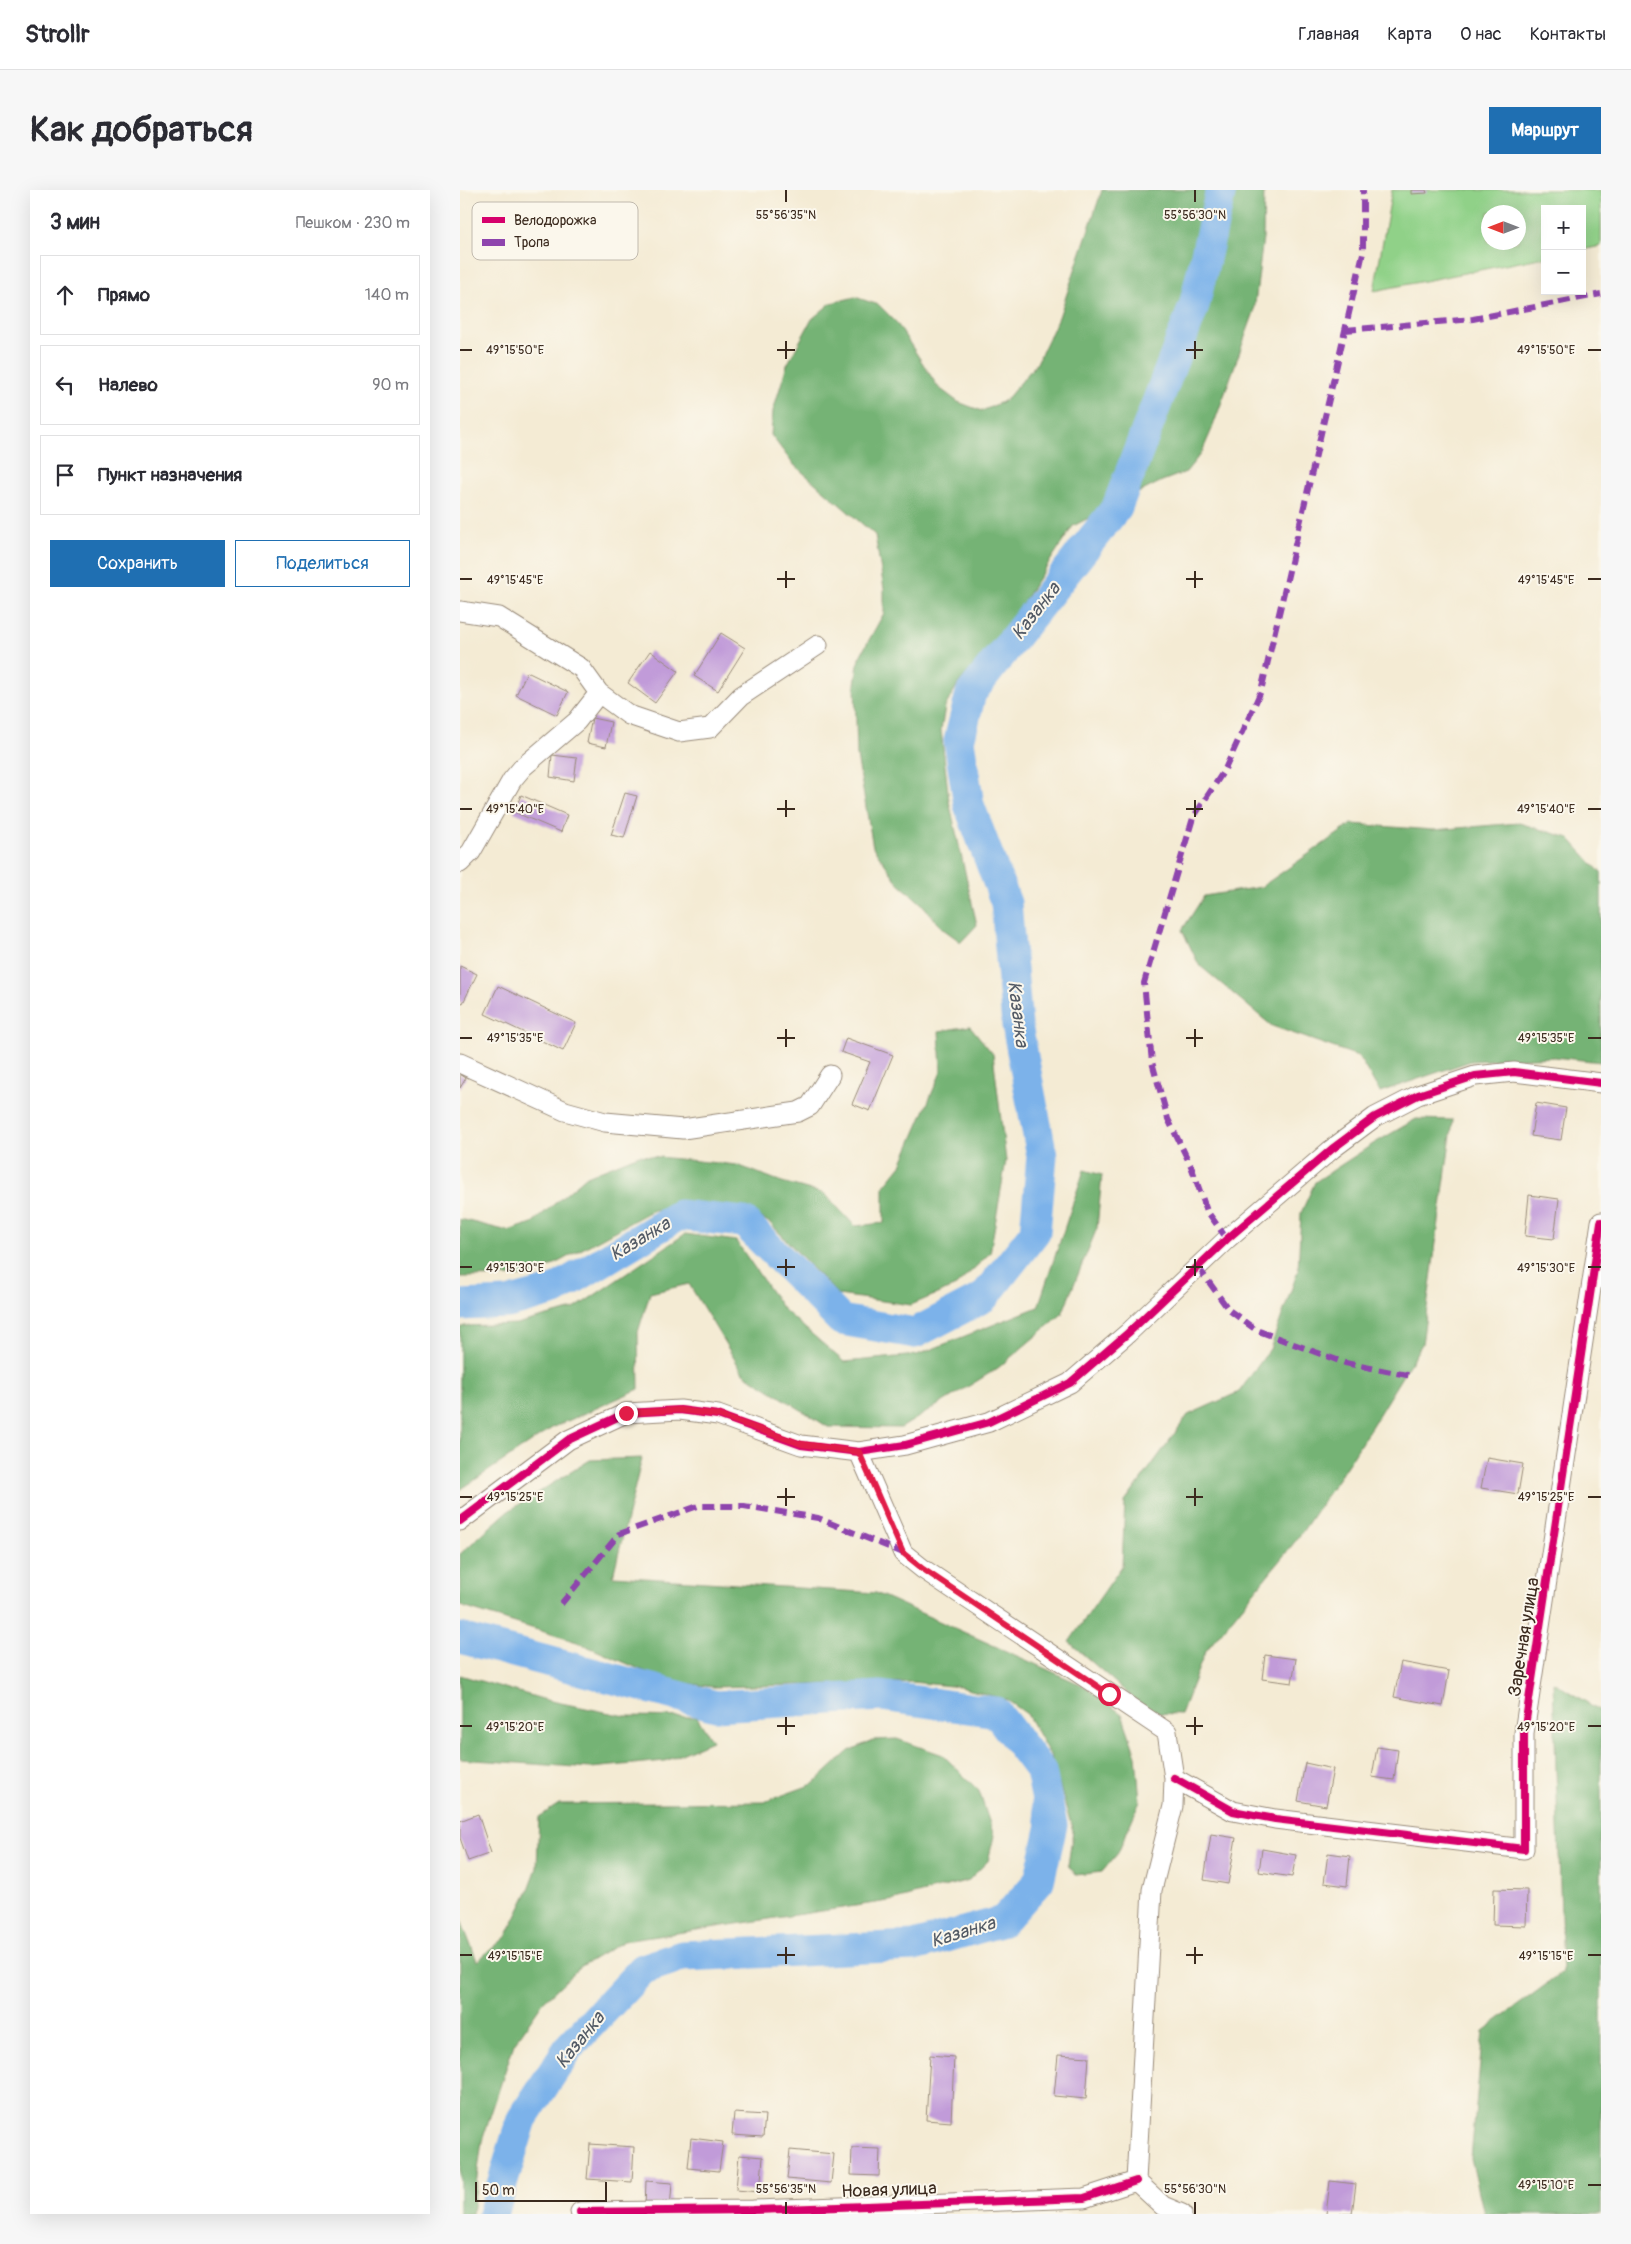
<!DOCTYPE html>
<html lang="ru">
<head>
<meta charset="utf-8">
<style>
	:root { --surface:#fff; --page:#f7f7f7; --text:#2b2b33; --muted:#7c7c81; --line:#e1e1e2; --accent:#1f6fb2 }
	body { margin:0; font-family:Pangolin,sans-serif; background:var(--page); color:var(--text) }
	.controls { position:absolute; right:15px; top:15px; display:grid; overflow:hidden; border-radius:0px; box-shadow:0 5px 20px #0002 }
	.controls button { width:45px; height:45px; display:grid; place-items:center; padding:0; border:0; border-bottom:1px solid var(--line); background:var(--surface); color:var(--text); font:25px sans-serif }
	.compass { position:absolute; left:1021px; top:15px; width:45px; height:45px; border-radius:50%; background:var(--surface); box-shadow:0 5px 20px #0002; rotate:270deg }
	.scale { position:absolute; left:15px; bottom:12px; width:132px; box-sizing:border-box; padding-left:5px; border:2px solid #3b2a1e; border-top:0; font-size:14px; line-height:18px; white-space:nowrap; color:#3b2a1e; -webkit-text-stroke:4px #fbf7ec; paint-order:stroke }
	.stop { position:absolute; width:15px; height:15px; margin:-11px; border:4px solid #e11d48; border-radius:50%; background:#fff }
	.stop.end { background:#e11d48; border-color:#fff; box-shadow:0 1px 5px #0008 }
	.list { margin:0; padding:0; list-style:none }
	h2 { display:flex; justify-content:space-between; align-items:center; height:65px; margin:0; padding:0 20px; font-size:21px }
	h2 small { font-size:16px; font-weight:400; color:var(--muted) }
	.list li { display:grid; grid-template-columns:32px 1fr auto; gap:15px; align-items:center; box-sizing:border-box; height:80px; margin:0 10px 10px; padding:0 10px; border:1px solid var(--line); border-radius:0px }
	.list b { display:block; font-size:19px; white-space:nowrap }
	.list em { font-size:16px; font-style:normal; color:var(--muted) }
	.actions { display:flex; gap:10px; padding:15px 20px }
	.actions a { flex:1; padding:11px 0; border:1px solid var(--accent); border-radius:0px; text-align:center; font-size:18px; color:var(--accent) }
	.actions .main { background:var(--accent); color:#fff }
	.icon { flex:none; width:28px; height:28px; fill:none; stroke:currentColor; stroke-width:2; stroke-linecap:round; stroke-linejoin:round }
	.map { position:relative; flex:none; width:1141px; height:2024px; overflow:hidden; border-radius:0px }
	header { display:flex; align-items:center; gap:30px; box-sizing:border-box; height:70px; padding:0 25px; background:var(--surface); border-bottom:1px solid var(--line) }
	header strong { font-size:24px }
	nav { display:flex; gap:28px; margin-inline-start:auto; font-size:18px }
	.intro { display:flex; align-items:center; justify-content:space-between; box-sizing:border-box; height:120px; padding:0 30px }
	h1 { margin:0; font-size:35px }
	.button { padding:12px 22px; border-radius:0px; background:var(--accent); color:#fff; font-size:18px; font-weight:700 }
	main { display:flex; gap:30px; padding:0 30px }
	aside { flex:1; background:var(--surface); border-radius:0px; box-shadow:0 5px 20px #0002 }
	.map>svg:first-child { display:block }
</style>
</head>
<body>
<header>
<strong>Strollr</strong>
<nav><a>Главная</a><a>Карта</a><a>О нас</a><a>Контакты</a></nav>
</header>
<div class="intro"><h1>Как добраться</h1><a class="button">Маршрут</a></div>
<main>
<aside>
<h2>3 мин<small>Пешком · 230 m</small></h2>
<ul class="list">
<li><svg class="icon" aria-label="ahead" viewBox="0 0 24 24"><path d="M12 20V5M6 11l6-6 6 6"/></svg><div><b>Прямо</b></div><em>140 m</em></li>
<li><svg class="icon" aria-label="left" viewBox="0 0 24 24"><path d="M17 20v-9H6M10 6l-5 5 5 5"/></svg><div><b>Налево</b></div><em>90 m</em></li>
<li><svg class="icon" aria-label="arrive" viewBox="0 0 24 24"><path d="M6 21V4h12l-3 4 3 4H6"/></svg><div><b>Пункт назначения</b></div></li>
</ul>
<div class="actions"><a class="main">Сохранить</a><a>Поделиться</a></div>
</aside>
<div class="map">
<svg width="1141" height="2024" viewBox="0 0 1141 2024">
	<rect width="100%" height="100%" fill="#fbf7ec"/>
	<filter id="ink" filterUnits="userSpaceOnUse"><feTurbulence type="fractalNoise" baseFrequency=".02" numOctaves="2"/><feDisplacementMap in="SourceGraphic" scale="10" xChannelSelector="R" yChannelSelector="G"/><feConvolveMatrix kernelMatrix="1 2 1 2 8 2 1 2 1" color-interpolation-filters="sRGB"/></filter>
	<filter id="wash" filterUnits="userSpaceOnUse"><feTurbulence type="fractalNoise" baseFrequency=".0096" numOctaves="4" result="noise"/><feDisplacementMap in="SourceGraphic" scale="20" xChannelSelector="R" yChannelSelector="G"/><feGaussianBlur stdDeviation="1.12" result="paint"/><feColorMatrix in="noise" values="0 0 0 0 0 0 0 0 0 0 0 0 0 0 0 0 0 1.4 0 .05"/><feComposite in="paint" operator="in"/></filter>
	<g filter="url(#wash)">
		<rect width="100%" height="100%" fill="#f4ebd4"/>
		<path fill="#90d188" stroke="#667e53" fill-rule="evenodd" d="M932 0H1141V56L1122 60V19H1085V67L914 101ZM1028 22H1058V52H1028Z"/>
		<path fill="#74b374" stroke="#586e49" d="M642 0H804L803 48 794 122 752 239 742 262 726 282 702 291 613 336 546 438 498 494 485 517 481 540 489 611 517 735 501 752 483 739 461 713 439 694 413 657 397 566 395 494 399 468 424 423V399L415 345 333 274 311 245 313 221 327 175 352 129 371 113 395 107 419 115 436 132 478 197 498 212 522 221 546 210 577 173 599 127Z
			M1059 633 1109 648 1141 683V872L1094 867 1011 871 920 902 898 866 812 836 739 775 722 740 744 706 801 697 892 634 973 640Z
			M510 836 533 864 546 971 530 1063 496 1096 451 1115 378 1105 310 1033 288 1020 265 1016 193 1020 73 1086 0 1087V1029L48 1041 72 1033 127 986 179 965 277 975 322 992 365 1004 395 1036 424 1033V996L441 975 481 882 479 841Z
			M956 929 993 930 962 1154 892 1268 838 1348 745 1462 721 1524 690 1523 609 1452 662 1376 665 1312 728 1225 779 1202 810 1159 838 1081 841 1023 855 992 913 954Z
			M624 980 642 985 637 1038 602 1124 538 1178 441 1238 368 1237 283 1183 229 1094 190 1103 178 1142 179 1199 92 1238 0 1300V1138L4 1136 56 1134 114 1119 225 1044 276 1051 323 1119 384 1172 457 1165 578 1117Z
			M182 1268 153 1386 416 1403 622 1495 662 1524 676 1565 680 1611 658 1663 642 1682 616 1685 608 1675 613 1641 591 1567 567 1524 547 1510 500 1497 452 1492 253 1497 205 1490 117 1452 0 1416V1364L47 1322 130 1270Z
			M0 1485 86 1510 165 1526 237 1527 252 1551 205 1571 131 1578 0 1569Z
			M1093 1492 1141 1521V2024H1024L1011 1968 1023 1841 1103 1782Z
			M437 1549 483 1565 519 1601 534 1646 528 1671 509 1690 435 1710 164 1751 120 1777 83 1812 54 1854 22 1951 12 2024H0V1728L17 1771 46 1747 68 1702 77 1678 79 1627 99 1614 304 1612 353 1594 389 1561 413 1550Z"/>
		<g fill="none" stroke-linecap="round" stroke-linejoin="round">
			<path stroke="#7cb2ea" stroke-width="31" d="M0 1115 48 1113 95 1100 219 1025 284 1032 381 1130 455 1143 524 1107 575 1042 582 966 557 835 546 713 509 615 499 551 511 503 657 317 734 116 761 0
				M0 1448 256 1516 421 1506 536 1522 581 1581 592 1635 579 1691 543 1731 454 1756 222 1766 183 1779 110 1856 62 1929 33 2024"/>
		</g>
		<g id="blocks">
			<path fill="#c19bd9" d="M951 0H966L967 3 951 4Z
				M261 443 285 458 258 501 234 486Z
				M190 461 218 481 195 513 168 493Z
				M67 482 108 502 97 525 56 505Z
				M132 528 151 532 146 557 127 553Z
				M92 565 117 568 114 591 90 587Z
				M165 603 177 606 164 648 151 645Z
				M61 605 107 625 101 642 54 622Z
				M0 776 17 784 3 813 0 812Z
				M38 796 116 833 103 861 25 824Z
				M386 848 433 865 410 921 392 914 410 872 381 862Z
				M0 884 6 888 0 898Z
				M1076 913 1106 918 1101 950 1071 946Z
				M1069 1005 1099 1009 1094 1049 1065 1046Z
				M1027 1268 1063 1274 1058 1304 1021 1298Z
				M805 1465 836 1469 832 1493 802 1489Z
				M941 1472 989 1481 983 1516 934 1507Z
				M917 1557 938 1560 934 1590 912 1587Z
				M845 1573 873 1579 866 1616 838 1611Z
				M18 1624 31 1663 8 1671 0 1648V1631Z
				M751 1644 776 1648 768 1694 744 1690Z
				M802 1659 836 1665 832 1687 799 1682Z
				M868 1663 890 1666 887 1696 864 1693Z
				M1034 1699 1067 1700 1066 1736 1033 1735Z
				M470 1865 494 1867 491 1932 466 1930Z
				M598 1865 629 1867 626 1909 594 1906Z
				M274 1923 305 1925 303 1947 272 1945Z
				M231 1948 263 1952 259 1981 228 1978Z
				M130 1954 174 1957 172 1992 127 1989Z
				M392 1958 420 1959 419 1986 391 1985Z
				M330 1960 374 1964 371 1993 327 1989Z
				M279 1965 303 1967 300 2002 276 2000Z
				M186 1991 212 1993 210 2019 185 2018Z
				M870 1991 896 1994 892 2024H866Z"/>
		</g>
	</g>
	<g filter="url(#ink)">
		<use href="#blocks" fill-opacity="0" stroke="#988a79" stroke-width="1"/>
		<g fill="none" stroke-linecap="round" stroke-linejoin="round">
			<defs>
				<path id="minor" d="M0 421 39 427 121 478 139 503 169 525 219 542 250 538 281 506 358 455
					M0 673 11 662 52 590 63 577 117 531 139 503
					M0 873 105 921 145 932 223 939 338 922 350 916 370 885
					M399 1262 443 1363 463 1379 707 1542 714 1588 713 1616 692 1700 676 1991
					M0 1331 108 1250 166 1223 220 1220 258 1225 341 1255 399 1262 445 1255 529 1232 610 1193 668 1143 767 1049 872 959 915 927 958 905 1015 886 1054 882 1141 893
					M714 1588 773 1621 815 1629 1064 1659V1543L1141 1032
					M676 1991 703 2016 722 2024
					M120 2022 293 2020 624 2008 676 1991"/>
			</defs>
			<use href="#minor" stroke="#988a79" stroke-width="21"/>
			<use href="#minor" stroke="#fff" stroke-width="19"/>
			<path stroke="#8e44ad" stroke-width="6" stroke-dasharray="12 6" stroke-linecap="butt" d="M885 140 1013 129 1141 104
				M767 1049 747 1021 731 976 708 929 692 872 684 793 733 628 765 579 801 501 903 63V0
				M738 1077 769 1120 796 1140 885 1173 952 1186
				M101 1414 159 1344 238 1316H284L358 1328 443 1363"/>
			<defs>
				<path id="cycleway" d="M0 1331 108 1250 166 1223 220 1220 258 1225 341 1255 399 1262 445 1255 529 1232 610 1193 668 1143 767 1049 872 959 915 927 958 905 1015 886 1054 882 1141 893
					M714 1588 773 1621 815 1629 1064 1659V1543L1141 1032
					M120 2022 293 2020 624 2008 676 1991"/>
			</defs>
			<use href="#cycleway" stroke="#fbf7ec" stroke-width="11"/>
			<use href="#cycleway" stroke="#d6006c" stroke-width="8"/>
		</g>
	</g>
	<g fill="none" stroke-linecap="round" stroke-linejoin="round" filter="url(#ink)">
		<path stroke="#e11d48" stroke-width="6" d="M166 1223 220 1220 258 1225 341 1254 399 1262 443 1363 463 1379 649 1504"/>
	</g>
	<path fill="none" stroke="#3b2a1e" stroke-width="2" d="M326 0V12M735 0V12M326 151V169M735 151V169M0 160H12M317 160H335M726 160H743M1128 160H1141M326 381V398M735 381V398M0 389H12M317 389H335M726 389H743M1128 389H1141M326 610V627M735 610V627M0 619H12M317 619H335M726 619H743M1128 619H1141M326 839V857M735 839V857M0 848H12M317 848H335M726 848H743M1128 848H1141M326 1069V1086M735 1069V1086M0 1077H12M317 1077H335M726 1077H743M1128 1077H1141M326 1298V1316M735 1298V1316M0 1307H12M317 1307H335M726 1307H743M1128 1307H1141M326 1527V1545M735 1527V1545M0 1536H12M317 1536H335M726 1536H743M1128 1536H1141M326 1757V1774M735 1757V1774M0 1765H12M317 1765H335M726 1765H743M1128 1765H1141M1128 1995H1141M326 2012V2024M735 2012V2024"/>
	<g text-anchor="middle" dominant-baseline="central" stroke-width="4" stroke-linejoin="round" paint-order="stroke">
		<g font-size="18" fill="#3b2a1e" stroke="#fbf7ec">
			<text transform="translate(1064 1447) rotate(-81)">Заречная улица</text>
			<text transform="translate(429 2000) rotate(-2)">Новая улица</text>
		</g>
		<g font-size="19" font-style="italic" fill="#525a65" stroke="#fbf7ec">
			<text transform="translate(576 421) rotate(-52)">Казанка</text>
			<text transform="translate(558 824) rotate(83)">Казанка</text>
			<text transform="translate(180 1049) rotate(-31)">Казанка</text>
			<text transform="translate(503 1742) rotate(-17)">Казанка</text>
			<text transform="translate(120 1850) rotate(-51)">Казанка</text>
		</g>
	</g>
	<rect x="12" y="12" width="166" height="58" rx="8" fill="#fbf7ec" stroke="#c1baae" stroke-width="1"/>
	<rect x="22" y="27" width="23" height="6" fill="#d6006c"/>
	<rect x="22" y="49" width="23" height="7" fill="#8e44ad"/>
	<g font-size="14" fill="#3b2a1e">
		<text x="54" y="35">Велодорожка</text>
		<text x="54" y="57">Тропа</text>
	</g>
	<g font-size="12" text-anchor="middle" fill="#3b2a1e" stroke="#fbf7ec" stroke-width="4" stroke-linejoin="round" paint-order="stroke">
		<text x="326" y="29">55°56'35"N</text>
		<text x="735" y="29">55°56'30"N</text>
		<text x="1086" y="164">49°15'50"E</text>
		<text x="55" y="164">49°15'50"E</text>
		<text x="1086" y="394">49°15'45"E</text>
		<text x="55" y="394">49°15'45"E</text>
		<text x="1086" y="623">49°15'40"E</text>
		<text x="55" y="623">49°15'40"E</text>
		<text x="1086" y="852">49°15'35"E</text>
		<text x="55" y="852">49°15'35"E</text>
		<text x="1086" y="1082">49°15'30"E</text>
		<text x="55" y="1082">49°15'30"E</text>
		<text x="55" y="1311">49°15'25"E</text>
		<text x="1086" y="1311">49°15'25"E</text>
		<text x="1086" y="1541">49°15'20"E</text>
		<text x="55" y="1541">49°15'20"E</text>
		<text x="55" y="1770">49°15'15"E</text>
		<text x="1086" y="1770">49°15'15"E</text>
		<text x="1086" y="1999">49°15'10"E</text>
		<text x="326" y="2003">55°56'35"N</text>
		<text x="735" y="2003">55°56'30"N</text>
	</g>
</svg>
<div class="controls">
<button>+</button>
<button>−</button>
</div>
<svg class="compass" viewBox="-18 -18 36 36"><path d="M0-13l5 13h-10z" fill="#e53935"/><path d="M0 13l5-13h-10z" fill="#7c7c81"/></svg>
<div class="scale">50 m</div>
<div class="stop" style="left:649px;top:1504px"></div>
<div class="stop end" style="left:166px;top:1223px"></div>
</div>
</main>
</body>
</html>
